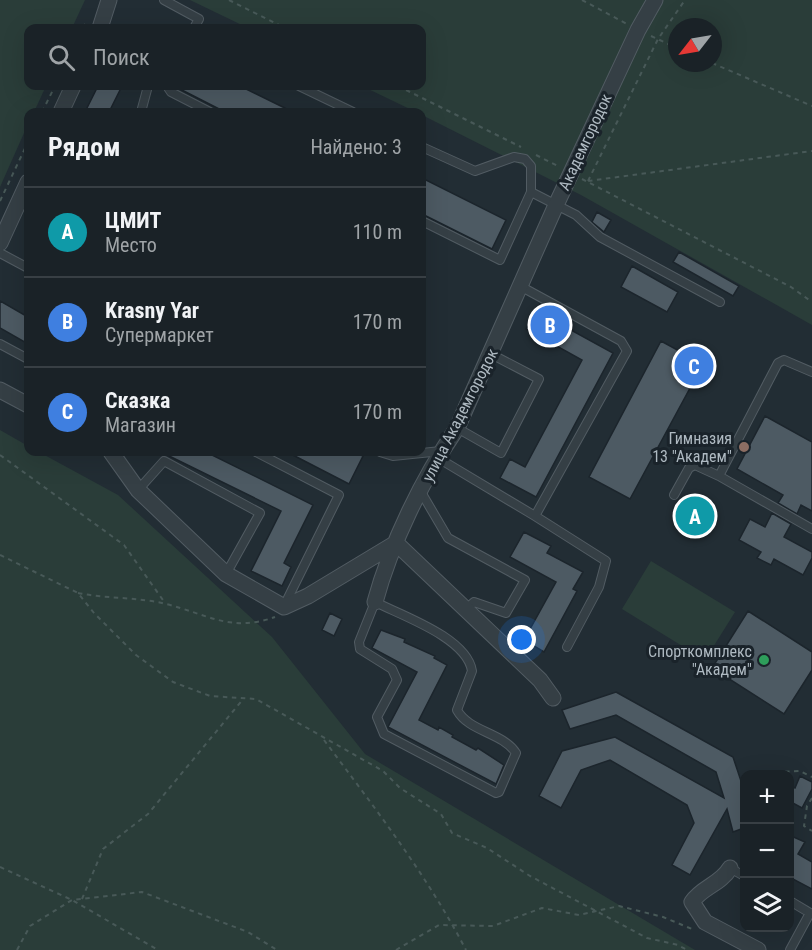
<!DOCTYPE html>
<html lang="ru">
<head>
<meta charset="utf-8">
<style>
	:root { --surface:#1a2227; --page:#272f33; --text:#f1f3f6; --muted:#9fa4a7; --line:#383f44; --accent:#2563eb }
	body { margin:0; font-family:"Roboto Condensed",sans-serif; background:var(--page); color:var(--text) }
	.controls { position:absolute; right:18px; bottom:18px; display:grid; overflow:hidden; border-radius:12px; box-shadow:0 6px 24px #0002 }
	.controls button { width:54px; height:54px; display:grid; place-items:center; padding:0; border:0; border-bottom:2px solid var(--line); background:var(--surface); color:var(--text); font:30px sans-serif }
	.compass { position:absolute; left:668px; top:18px; width:54px; height:54px; border-radius:50%; background:var(--surface); box-shadow:0 6px 24px #0002; rotate:239deg }
	.you { position:absolute; left:522px; top:640px; width:21px; height:21px; margin:-15px; border:4px solid #fff; border-radius:50%; background:#1a73e8; box-shadow:0 0 0 9px #1a73e833 }
	.badge { display:grid; place-items:center; width:39px; height:39px; border-radius:50%; background:var(--accent); color:#fff; font-size:20px; font-weight:700 }
	.pin { position:absolute; translate:-50% -50%; border:3px solid #fff; box-shadow:0 2px 6px #0006 }
	.list { margin:0; padding:0; list-style:none }
	h2 { display:flex; justify-content:space-between; align-items:center; height:78px; margin:0; padding:0 24px; font-size:26px }
	h2 small { font-size:20px; font-weight:400; color:var(--muted) }
	.list li { display:grid; grid-template-columns:39px 1fr auto; gap:18px; align-items:center; box-sizing:border-box; height:90px; padding:0 24px; border-top:2px solid var(--line) }
	.list b { display:block; font-size:22px; white-space:nowrap }
	.list p { margin:0; font-size:20px; white-space:nowrap; color:var(--muted) }
	.list em { font-size:20px; font-style:normal; color:var(--muted) }
	.icon { flex:none; width:33px; height:33px; fill:none; stroke:currentColor; stroke-width:2; stroke-linecap:round; stroke-linejoin:round }
	.map { position:relative; flex:none; width:812px; height:950px; overflow:hidden }
	.search { position:absolute; background:var(--surface); box-shadow:0 6px 24px #0002; left:24px; top:24px; width:402px; height:66px; display:flex; align-items:center; gap:15px; box-sizing:border-box; padding:0 21px; border-radius:12px; color:var(--muted); font-size:22px }
	.panel { position:absolute; background:var(--surface); box-shadow:0 6px 24px #0002; left:24px; top:108px; width:402px; height:348px; border-radius:12px }
	.map>svg:first-child { display:block }
</style>
</head>
<body>
<div class="map">
<svg width="812" height="950" viewBox="0 0 812 950">
	<rect width="100%" height="100%" fill="#222d34"/>
	<path fill="#2a3d39" fill-rule="evenodd" d="M0 0H85L72 28H28V86H46L34 112H28V124L0 187Z
		M190 0H812V325L581 195 422 115V112H416L362 86H422V28H248ZM677 27H713V63H677Z
		M0 430 28 446V452H39L118 495 272 637 365 754 695 950H0Z
		M651 561 735 612 705 660 622 609Z"/>
	<path fill="#4d5a63" stroke="#1c252c" stroke-width="1.5" d="M98 86H122L109 112H85Z
		M174 86H240L293 112H225Z
		M422 178 506 220 492 249 422 214Z
		M597 212 611 220 604 232 592 222Z
		M679 252 739 286 733 296 673 262Z
		M632 266 678 292 667 312 621 287Z
		M0 301 28 317V344L0 328Z
		M540 304 573 322 569 329 613 353 536 497 500 478 510 459 525 467 582 360 526 329Z
		M661 341 703 364 630 499 589 477Z
		M765 416 812 442V511L801 505 797 514 778 503 783 495 737 469Z
		M161 452H206L313 505 284 563 291 567 282 586 251 571 281 511Z
		M287 452H354L363 456 349 484Z
		M679 500 717 521 711 532 673 511Z
		M772 513 791 524 784 537 812 552V558L803 575 774 559 771 565 757 558 761 552 739 540 750 519 765 527Z
		M524 532 551 546 547 553 583 572 573 589 577 591 544 652 524 640 556 582 510 557Z
		M748 611 812 652V670L784 714 712 668Z
		M330 613 342 619 334 636 322 630Z
		M381 630 405 639 404 642 435 656 434 658 447 665 419 720 438 730 439 727 453 735 452 737 476 750 478 748 504 765 496 784 388 727 417 672 372 648Z
		M616 692 733 757 744 790V828L733 832 727 809 690 875 672 865 694 823 687 805 610 760 581 770 561 808 539 796 562 751 615 737 724 798 716 772 616 715 570 729 562 710Z
		M800 776 812 782V789L802 808 789 801V785L795 788Z
		M789 835 805 842 798 854 812 862V889L789 877Z"/>
	<g fill="none" stroke-linecap="round" stroke-linejoin="round">
		<defs>
			<path id="lane" d="M164 0 199 19 194 28
				M167 86 171 92 210 112
				M299 86 353 112
				M141 112 148 86
				M422 147 475 171 514 157 525 159 531 166V192L576 215 600 237 720 302
				M422 221 500 260 531 192
				M0 253 28 268
				M0 344 28 359
				M812 372 784 360 778 363 719 476 812 529
				M457 428 501 453 539 379 491 354
				M256 452 339 495 284 606
				M380 452 393 456 441 451
				M438 458 535 516 627 351 621 341 520 286
				M138 490 164 461 260 513 226 574
				M421 492 448 538 525 580 506 613 474 602 466 609
				M674 495 689 468 695 465 719 476
				M535 516 606 561 599 587 567 647
				M375 602C403 616 467 638 472 671L457 710C469 732 502 732 516 753L499 792 496 793 384 734 377 717 397 680 392 669 360 649 359 642Z
				M730 868 744 876
				M790 901 810 913 790 950"/>
			<path id="street" d="M100 28 109 0
				M61 112 73 86
				M0 243 28 182
				M0 390 28 405
				M111 452 138 490 226 574 284 607 308 596 396 543
				M396 543 540 680 553 698
				M375 602C391 543 423 478 457 428L556 205 638 30 655 0
				M730 868C721 884 702 887 692 902L705 922 758 950"/>
		</defs>
		<use href="#lane" stroke="#525c63" stroke-width="10"/>
		<use href="#street" stroke="#525c63" stroke-width="17"/>
		<path stroke="#485958" stroke-width="2" stroke-dasharray="4.5 4.5" stroke-linecap="butt" d="M229 0 285 28
			M582 0 627 24
			M83 28 87 20
			M651 36 677 48
			M712 63 812 106
			M398 86 521 147
			M42 112 55 86
			M536 155 558 166
			M582 179 791 287 812 302
			M588 181 812 151
			M588 181 658 39 685 0
			M0 201 28 142
			M0 455 124 545 165 603
			M0 555 78 593 94 613 136 655 173 682 210 696 256 699 383 771 400 788 441 814 452 833 487 848 530 876 647 938 678 945 687 950
			M78 593C107 599 139 597 166 604 207 614 231 633 275 617
			M324 740C374 807 427 875 466 950
			M776 772 800 771 812 777
			M812 798 807 806 804 826 812 831
			M0 867 72 900 158 950
			M82 899 103 849 148 814 244 698
			M17 950 30 926 72 900 142 892 248 932 277 950
			M396 950 439 925 493 926 542 908 579 915 619 906 663 917 692 929"/>
		<use href="#lane" stroke="#353f45" stroke-width="8"/>
		<use href="#street" stroke="#353f45" stroke-width="15"/>
	</g>
	<circle fill="#8d6e63" stroke="#1a232a" stroke-width="2" cx="744" cy="447" r="6"/>
	<circle fill="#2e9e5b" stroke="#1a232a" stroke-width="2" cx="764" cy="660" r="6"/>
	<g text-anchor="middle" dominant-baseline="central" stroke-width="6" stroke-linejoin="round" paint-order="stroke">
		<g font-size="16" fill="#afbac2" stroke="#1a232a">
			<text transform="translate(585 142) rotate(-65)">Академгородок</text>
			<text transform="translate(460 415) rotate(-63)">улица Академгородок</text>
		</g>
		<g font-size="16" fill="#afbac2" stroke="#1a232a" text-anchor="end">
			<text x="732" y="438">Гимназия<tspan x="732" dy="18">13 "Академ"</tspan></text>
			<text x="752" y="651">Спорткомплекс<tspan x="752" dy="18">"Академ"</tspan></text>
		</g>
	</g>
</svg>
<div class="controls">
<button>+</button>
<button>−</button>
<button><svg class="icon" aria-label="layers" viewBox="0 0 24 24"><path d="M12 4l9 5-9 5-9-5zM3 14l9 5 9-5"/></svg></button>
</div>
<svg class="compass" viewBox="-18 -18 36 36"><path d="M0-13l5 13h-10z" fill="#e53935"/><path d="M0 13l5-13h-10z" fill="#9fa4a7"/></svg>
<div class="you"></div>
<div class="pin badge" style="left:695px;top:516px;background:#0f9aa8">A</div>
<div class="pin badge" style="left:550px;top:325px;background:#3f7fe0">B</div>
<div class="pin badge" style="left:694px;top:366px;background:#3f7fe0">C</div>
<div class="search"><svg class="icon" aria-label="search" viewBox="0 0 24 24"><circle cx="10" cy="10" r="6"/><path d="M15 15l6 6"/></svg>Поиск</div>
<section class="panel">
<h2>Рядом<small>Найдено: 3</small></h2>
<ul class="list">
<li><span class="badge" style="background:#0f9aa8">A</span><div><b>ЦМИТ</b><p>Место</p></div><em>110 m</em></li>
<li><span class="badge" style="background:#3f7fe0">B</span><div><b>Krasny Yar</b><p>Супермаркет</p></div><em>170 m</em></li>
<li><span class="badge" style="background:#3f7fe0">C</span><div><b>Сказка</b><p>Магазин</p></div><em>170 m</em></li>
</ul>
</section>
</div>
</body>
</html>
